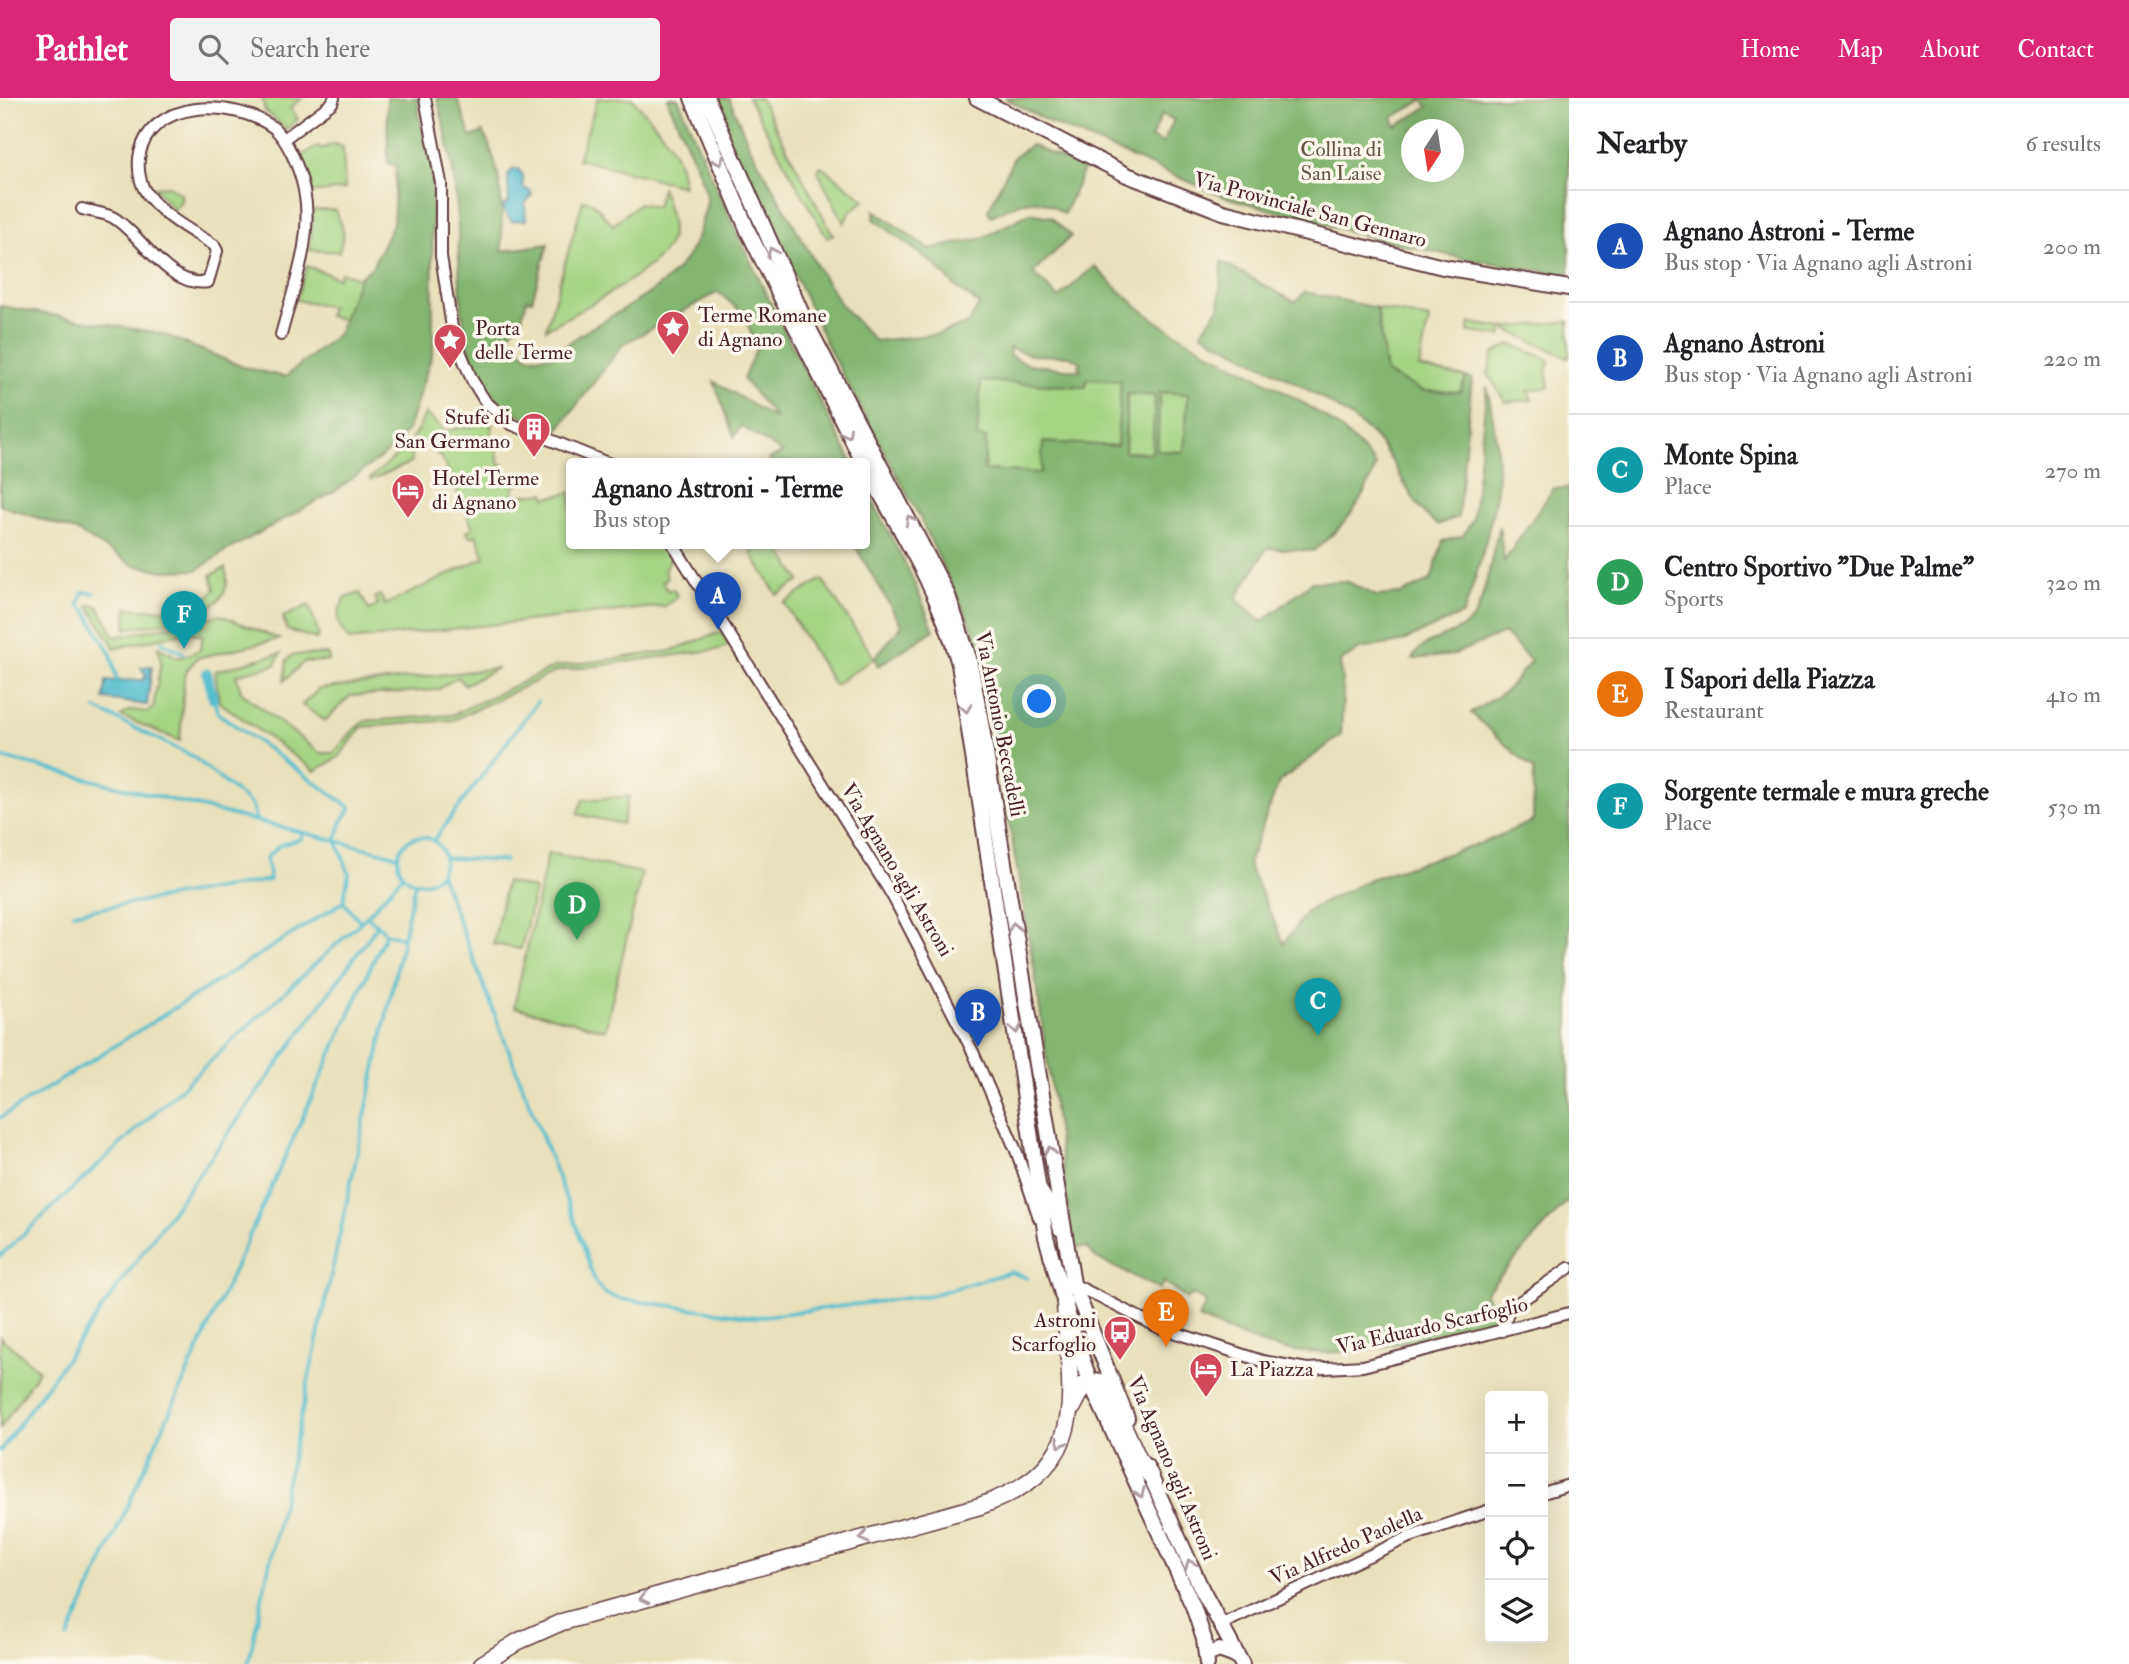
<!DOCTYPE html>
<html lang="en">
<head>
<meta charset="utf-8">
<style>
	:root { --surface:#fff; --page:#f2f2f2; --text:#202124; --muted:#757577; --line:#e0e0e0; --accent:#db2777 }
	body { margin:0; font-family:"IM FELL Double Pica",serif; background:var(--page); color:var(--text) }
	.controls { position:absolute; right:21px; bottom:21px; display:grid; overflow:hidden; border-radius:7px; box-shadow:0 7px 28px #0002 }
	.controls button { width:63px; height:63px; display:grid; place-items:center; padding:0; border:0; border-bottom:2px solid var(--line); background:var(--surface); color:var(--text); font:35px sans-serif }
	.compass { position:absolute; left:1401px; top:21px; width:63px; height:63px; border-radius:50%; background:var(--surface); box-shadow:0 7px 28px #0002; rotate:192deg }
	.you { position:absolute; left:1040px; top:604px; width:24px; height:24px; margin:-18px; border:5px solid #fff; border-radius:50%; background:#1a73e8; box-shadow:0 0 0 10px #1a73e833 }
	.badge { display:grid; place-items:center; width:46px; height:46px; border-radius:50%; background:var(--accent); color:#fff; font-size:23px; font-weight:700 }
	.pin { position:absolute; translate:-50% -58px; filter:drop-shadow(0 2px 4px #0008) }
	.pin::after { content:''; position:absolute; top:37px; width:24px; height:21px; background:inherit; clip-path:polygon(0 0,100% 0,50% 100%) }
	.popup { position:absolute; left:566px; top:360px; width:304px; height:91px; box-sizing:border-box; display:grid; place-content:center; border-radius:7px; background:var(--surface); filter:drop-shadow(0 2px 5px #0005); font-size:23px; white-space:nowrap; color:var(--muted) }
	.popup b { font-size:26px; color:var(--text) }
	.popup::after { content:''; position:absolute; left:50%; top:100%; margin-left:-14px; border:14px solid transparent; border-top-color:var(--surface) }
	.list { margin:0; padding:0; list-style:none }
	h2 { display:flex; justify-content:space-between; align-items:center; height:91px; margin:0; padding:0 28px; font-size:30px }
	h2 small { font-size:23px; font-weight:400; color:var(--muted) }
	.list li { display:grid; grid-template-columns:46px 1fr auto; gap:21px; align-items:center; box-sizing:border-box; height:112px; padding:0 28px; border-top:2px solid var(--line) }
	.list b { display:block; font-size:26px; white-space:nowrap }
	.list p { margin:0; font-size:23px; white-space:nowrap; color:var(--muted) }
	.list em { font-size:23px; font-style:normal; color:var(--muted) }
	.icon { flex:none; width:38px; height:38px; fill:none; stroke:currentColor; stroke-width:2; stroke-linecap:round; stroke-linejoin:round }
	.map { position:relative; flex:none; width:1569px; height:1566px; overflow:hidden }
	header { display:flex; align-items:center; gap:42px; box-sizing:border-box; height:98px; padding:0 35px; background:var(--accent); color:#fff }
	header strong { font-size:33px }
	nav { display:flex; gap:38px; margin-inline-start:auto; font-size:24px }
	.search { width:490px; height:63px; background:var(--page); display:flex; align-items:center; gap:18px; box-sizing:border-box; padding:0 24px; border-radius:7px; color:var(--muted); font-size:26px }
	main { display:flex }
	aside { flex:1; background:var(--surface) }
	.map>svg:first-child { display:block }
</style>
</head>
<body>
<header>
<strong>Pathlet</strong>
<div class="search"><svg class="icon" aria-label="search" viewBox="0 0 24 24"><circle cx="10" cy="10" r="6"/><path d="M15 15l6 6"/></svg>Search here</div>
<nav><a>Home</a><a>Map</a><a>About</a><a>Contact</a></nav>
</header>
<main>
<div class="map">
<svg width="1569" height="1566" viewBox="0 0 1569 1566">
	<rect width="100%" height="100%" fill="#fbf7ec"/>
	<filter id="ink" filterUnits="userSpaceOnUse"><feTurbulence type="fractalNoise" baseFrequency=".0143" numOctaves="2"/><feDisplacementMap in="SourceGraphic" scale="14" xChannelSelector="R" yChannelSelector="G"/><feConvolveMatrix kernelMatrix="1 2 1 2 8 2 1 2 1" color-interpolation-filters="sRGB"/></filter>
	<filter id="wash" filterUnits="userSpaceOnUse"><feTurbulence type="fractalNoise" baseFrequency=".00686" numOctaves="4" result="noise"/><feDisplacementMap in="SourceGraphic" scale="28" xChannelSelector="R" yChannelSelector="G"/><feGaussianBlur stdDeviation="1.57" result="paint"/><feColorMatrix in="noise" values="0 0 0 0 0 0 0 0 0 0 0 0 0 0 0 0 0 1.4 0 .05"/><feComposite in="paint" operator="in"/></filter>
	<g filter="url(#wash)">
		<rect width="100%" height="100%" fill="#e9e0bc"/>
		<path fill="#a6d482" stroke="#787a56" stroke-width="2" d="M262 0H302L290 10 298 21 287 31 265 13Z
			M598 0H632C655 27 682 51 683 88L578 61Z
			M748 0H760L833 137 827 140Z
			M334 46 343 49 345 91 310 95 301 58 319 48 321 51Z
			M821 68 865 102 850 114 844 125 817 72Z
			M169 88 181 96V103L174 112 154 89Z
			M662 90C666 105 676 128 670 143 660 172 575 215 546 231L583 102 592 104 613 127 639 105 656 109Z
			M313 112H336L344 135 339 154 310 152Z
			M307 168 338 180 341 174 359 180 343 222 328 218 331 209 296 202Z
			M1377 210 1429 221 1419 270 1466 279 1460 294 1423 293 1386 276Z
			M1569 223V260L1503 230 1501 238 1468 234 1470 225 1503 230Z
			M1510 246 1550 262 1546 272 1549 289 1528 293 1532 302 1505 304 1488 276 1493 256Z
			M1087 281 1121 282 1118 348 1043 344 1042 375 984 372 986 341 977 340 980 283 1086 289Z
			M1160 294 1188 295 1184 354 1157 353Z
			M1127 296 1155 297 1152 355 1125 354Z
			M425 315 445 333 491 324 493 345H496L499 366H503L509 383 517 382 518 387 513 388 514 398 545 395 546 400 571 394V446H664L672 458 665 471 667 481 662 484 668 493 673 491 678 499 665 508 349 542C336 525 334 519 345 500L360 495 369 512 378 507 375 499 380 497 385 507 485 459 476 437 470 439 466 434 473 430 441 357 438 358 431 344 411 353 412 364 371 382 370 380C394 361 415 345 425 315Z
			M765 446H777L800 483 777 497 751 455Z
			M225 470C241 520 158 524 126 531L127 510C155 512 195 516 215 491L211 477Z
			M822 481 874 560 834 587 784 505Z
			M88 507 98 508 115 539 221 517 279 541 197 560 187 572 184 582 180 643 121 618 131 612 148 614 153 610 161 564 158 549 179 560 200 552 203 538 188 534 115 550Z
			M309 507 319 537 316 541 287 532 283 519Z
			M721 534 729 546 721 551 557 573 453 622 362 629 339 659 315 673 219 604 215 573 281 555 275 567 236 577 242 595 320 655H333C345 644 351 631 365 623L452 617 554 569 670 553Z
			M328 556 329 563 304 564 284 583 287 562 292 557Z
			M498 570 464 587 458 579 437 592 350 598 325 623 302 607 319 591Z
			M629 698 622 726 577 716 583 702Z
			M548 755 642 775 605 932 514 909Z
			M506 784 535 791 521 851 493 846Z
			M0 1239 39 1272 0 1331Z"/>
		<path fill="#84b670" stroke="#676a4e" stroke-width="2" fill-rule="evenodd" d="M387 0H418L419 19 432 69 433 253 408 332 388 354 334 394 224 454 197 472 163 473 134 467 76 433 0 407V208L163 236 243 269 285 279 338 236 359 180 372 169 393 126 396 72V68L388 65Z
			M437 0H457L471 39 483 34C504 75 502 108 502 153L548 146 532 202 527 201 521 223 505 239 530 259 553 258C601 212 684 199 701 126 703 118 708 107 707 100 706 84 674 19 667 0H678C730 127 789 245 853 366H772L768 361 783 355 741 328 734 339 714 283 777 322 743 281 756 251 745 217 718 194 623 246 557 333C533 323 506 314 489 292 452 246 462 156 456 100 453 65 446 33 437 0Z
			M714 0H729L750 49 820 173 842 208 875 243 938 236 969 225 979 206 958 191 935 167 874 121V112L929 151 980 141 1030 115 1051 119 1071 138 1033 175 1059 200 1094 168C1119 192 1142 215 1172 233 1236 273 1332 306 1376 368 1362 406 1345 428 1313 453L1267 450 1236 501 1262 524 1312 484 1346 483 1376 498 1401 496 1431 482 1443 443 1463 438 1473 421 1487 288C1493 318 1502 366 1496 396 1489 436 1477 477 1463 516L1401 544 1360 551 1340 564 1343 595 1341 637 1279 684 1248 766 1284 845 1307 813 1370 781 1487 743 1533 723 1534 672 1471 615 1507 592 1531 563 1504 535 1452 557 1412 561C1425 537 1457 541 1474 519 1484 505 1494 448 1499 428L1504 463 1554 390H1569V1101L1485 1195 1498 1222C1437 1235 1357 1262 1295 1253 1261 1249 1230 1233 1198 1220L1207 1205 1192 1196 1187 1201 1164 1184 1159 1191 1096 1160 1086 1149 1074 1150 1034 870 981 561 972 529 918 416 833 259 777 139 738 64ZM1009 250 1031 257 1070 258 1081 264 1078 268 1081 273 1028 266 1010 258ZM1087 281 1121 283 1117 348 1043 344 1041 375 984 372 986 340 977 339 981 283 1086 289ZM1160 294 1188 296 1184 354 1157 353ZM1127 296 1155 298 1152 355 1125 354Z
			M1005 0H1569V177L1462 160 1374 140 1225 99 1051 25ZM1423 2 1428 9 1396 28 1392 20ZM1162 16 1174 22 1163 45 1151 40ZM1412 32H1454V74H1412Z
			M1031 47 1084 71 1064 116C1035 93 1022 104 991 118L988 113 1014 59Z
			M1222 164 1295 204 1305 194 1377 210 1386 275 1423 293 1460 294 1466 279 1472 280 1458 419 1438 427C1409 408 1400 367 1376 341 1339 302 1250 262 1201 235L1219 209Z
			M865 389 910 475 934 532 878 568 874 560 902 528 854 446H865Z"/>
		<path fill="#52bcce" stroke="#4e6e7c" stroke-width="2" d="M518 71 523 77V90L530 92 532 97 525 106 526 122 511 123 502 109 509 104 508 77 512 72Z
			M152 568 147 607 104 601 106 583 142 582 146 579 141 569Z"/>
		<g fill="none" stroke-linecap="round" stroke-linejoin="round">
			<path stroke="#52bcce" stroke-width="3.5" d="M94 495 83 494 79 507 86 513 111 557 117 583
				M162 544 183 555
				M213 601 219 616 351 710 341 725 336 742 349 775 343 804 361 824
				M96 611 192 658 252 707 256 723
				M0 659 397 758
				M398 762a23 23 0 1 1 46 0a23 23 0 1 1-46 0Z
				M434 742 537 604
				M445 760 505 763
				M440 775 574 1121 595 1184 604 1195 620 1201 756 1219 931 1197 1010 1174 1027 1180
				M73 815 270 782 266 760 280 747 301 741 302 734
				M367 818 386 835 403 840
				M0 1020 343 804
				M0 1158 367 818 403 777
				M0 1353 377 828
				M68 1540 386 835
				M248 1566 415 784"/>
			<path stroke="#52bcce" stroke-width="10" d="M207 575 213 601"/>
		</g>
	</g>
	<g filter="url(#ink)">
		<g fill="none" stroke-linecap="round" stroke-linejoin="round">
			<defs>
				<path id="minor" d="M425 0 441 85V158L453 236 472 282 485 303 511 326 610 366
					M284 41 332 5 334 0
					M82 111C92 114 106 115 114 120 143 138 168 190 208 184L217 153 214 147C190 132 164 119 147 96 140 86 138 72 139 60 148 0 233 0 274 30 289 44 300 72 304 92 314 141 293 190 281 237
					M673 446 892 797 973 954 1017 1055 1039 1120
					M1038 1086 1052 1108 1059 1132
					M1073 1186 1158 1229 1262 1263 1307 1271 1363 1268 1569 1215
					M1502 1233 1509 1211 1569 1170
					M1543 1395 1569 1387
					M1220 1527 1407 1440 1490 1412"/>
				<path id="major" d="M692 0 748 133 864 366
					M707 0 805 223 948 498 969 560 979 612 1073 1186 1127 1320
					M977 0 1127 77 1223 114 1443 169 1569 190
					M865 368C901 433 940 494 959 566L1046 1139 1074 1238 1091 1286 1193 1508 1204 1541 1207 1566
					M1146 1368 1202 1492 1242 1566
					M1207 1557 1219 1552 1238 1559"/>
				<path id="highway" d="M1073 1309 1085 1286 1099 1284 1105 1288 1141 1366 1150 1377
					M482 1566 519 1543 562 1524 980 1408C1093 1367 1070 1302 1065 1205"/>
			</defs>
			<use href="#minor" stroke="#623c41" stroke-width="14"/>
			<use href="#major" stroke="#623c41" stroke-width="18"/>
			<use href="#highway" stroke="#623c41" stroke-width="19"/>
			<use href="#minor" stroke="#fff" stroke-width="10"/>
			<use href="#major" stroke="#fff" stroke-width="14"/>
			<use href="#highway" stroke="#fff" stroke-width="16"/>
		</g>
		<defs><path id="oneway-chevron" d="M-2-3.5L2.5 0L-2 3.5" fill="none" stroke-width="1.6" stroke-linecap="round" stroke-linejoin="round" transform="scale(1.75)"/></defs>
		<g stroke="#ae9aa0">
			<use href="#oneway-chevron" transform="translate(719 63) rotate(67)"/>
			<use href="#oneway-chevron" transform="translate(772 154) rotate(-114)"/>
			<use href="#oneway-chevron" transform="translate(847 335) rotate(62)"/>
			<use href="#oneway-chevron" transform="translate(910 422) rotate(-118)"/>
			<use href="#oneway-chevron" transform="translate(966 610) rotate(81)"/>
			<use href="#oneway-chevron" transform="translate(1014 829) rotate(-99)"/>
			<use href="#oneway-chevron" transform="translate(1016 931) rotate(81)"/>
			<use href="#oneway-chevron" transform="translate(1050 1053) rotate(-99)"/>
			<use href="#oneway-chevron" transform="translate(1061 1345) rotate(115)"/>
			<use href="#oneway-chevron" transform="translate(1140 1395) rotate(66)"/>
			<use href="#oneway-chevron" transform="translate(864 1440) rotate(165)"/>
			<use href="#oneway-chevron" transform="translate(1190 1466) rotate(-114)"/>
			<use href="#oneway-chevron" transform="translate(644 1500) rotate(165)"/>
		</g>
	</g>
	<defs>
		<symbol id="sight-pin" viewBox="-11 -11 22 30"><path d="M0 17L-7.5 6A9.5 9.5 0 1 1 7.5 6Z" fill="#d1495b" stroke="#fbf7ec"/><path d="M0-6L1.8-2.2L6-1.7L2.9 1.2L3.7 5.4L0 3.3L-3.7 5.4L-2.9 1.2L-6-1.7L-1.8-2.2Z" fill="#fff"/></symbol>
		<symbol id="building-pin" viewBox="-11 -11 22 30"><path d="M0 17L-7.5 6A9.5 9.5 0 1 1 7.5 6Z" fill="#d1495b" stroke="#fbf7ec"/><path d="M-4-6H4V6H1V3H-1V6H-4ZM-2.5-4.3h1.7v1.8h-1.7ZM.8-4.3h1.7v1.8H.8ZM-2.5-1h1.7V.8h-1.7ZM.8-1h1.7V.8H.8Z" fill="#fff"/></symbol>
		<symbol id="hotel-pin" viewBox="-11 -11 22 30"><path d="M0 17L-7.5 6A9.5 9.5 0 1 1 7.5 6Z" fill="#d1495b" stroke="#fbf7ec"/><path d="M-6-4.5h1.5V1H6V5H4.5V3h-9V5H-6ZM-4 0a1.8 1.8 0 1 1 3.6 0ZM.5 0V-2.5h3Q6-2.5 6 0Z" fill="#fff"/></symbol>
		<symbol id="bus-pin" viewBox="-11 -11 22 30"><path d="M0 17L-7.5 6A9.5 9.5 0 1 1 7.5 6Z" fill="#d1495b" stroke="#fbf7ec"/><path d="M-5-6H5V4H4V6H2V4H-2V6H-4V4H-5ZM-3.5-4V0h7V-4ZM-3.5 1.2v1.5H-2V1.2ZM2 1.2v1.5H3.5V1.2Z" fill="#fff"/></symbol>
	</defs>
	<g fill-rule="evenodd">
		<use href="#sight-pin" x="654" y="210" width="38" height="52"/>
		<use href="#sight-pin" x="431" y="223" width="38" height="52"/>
		<use href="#building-pin" x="515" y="312" width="38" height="52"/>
		<use href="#hotel-pin" x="389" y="373" width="38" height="52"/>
		<use href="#bus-pin" x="1101" y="1215" width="38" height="52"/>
		<use href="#hotel-pin" x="1187" y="1252" width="38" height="52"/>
	</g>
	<g text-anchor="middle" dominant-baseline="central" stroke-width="7" stroke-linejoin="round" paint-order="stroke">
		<g font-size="21" fill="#665545" stroke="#fbf7ec">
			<text x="1341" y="51">Collina di<tspan x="1341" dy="24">San Laise</tspan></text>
		</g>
		<g font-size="21" fill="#4a1f2b" stroke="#fbf7ec">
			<text transform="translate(1310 112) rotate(15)">Via Provinciale San Gennaro</text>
			<text transform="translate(1000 626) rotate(79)">Via Antonio Beccadelli</text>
			<text transform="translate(897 772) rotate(59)">Via Agnano agli Astroni</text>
			<text transform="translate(1432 1228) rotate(-13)">Via Eduardo Scarfoglio</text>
			<text transform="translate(1172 1370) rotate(67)">Via Agnano agli Astroni</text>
			<text transform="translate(1346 1448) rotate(-24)">Via Alfredo Paolella</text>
		</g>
		<g font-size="21" fill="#4a1f2b" stroke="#fbf7ec" text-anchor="start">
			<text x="698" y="217">Terme Romane<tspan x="698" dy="24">di Agnano</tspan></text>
			<text x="475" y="230">Porta<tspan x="475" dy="24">delle Terme</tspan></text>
			<text x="510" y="319" text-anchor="end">Stufe di<tspan x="510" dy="24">San Germano</tspan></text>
			<text x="432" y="380">Hotel Terme<tspan x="432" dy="24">di Agnano</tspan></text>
			<text x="1096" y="1222" text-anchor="end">Astroni<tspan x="1096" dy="24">Scarfoglio</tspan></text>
			<text x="1230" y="1271">La Piazza</text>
		</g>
	</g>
</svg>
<div class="controls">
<button>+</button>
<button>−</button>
<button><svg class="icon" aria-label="locate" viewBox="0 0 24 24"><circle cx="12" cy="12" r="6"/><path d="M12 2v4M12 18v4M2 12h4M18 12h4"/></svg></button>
<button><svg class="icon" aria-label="layers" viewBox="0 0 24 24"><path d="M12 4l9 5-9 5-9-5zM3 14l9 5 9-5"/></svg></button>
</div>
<svg class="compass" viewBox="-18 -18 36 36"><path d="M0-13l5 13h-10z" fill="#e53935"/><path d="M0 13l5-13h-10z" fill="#757577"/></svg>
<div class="you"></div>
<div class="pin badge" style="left:718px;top:532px;background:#1a4fb4">A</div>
<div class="popup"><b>Agnano Astroni - Terme</b>Bus stop</div>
<div class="pin badge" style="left:978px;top:949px;background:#1a4fb4">B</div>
<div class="pin badge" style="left:1318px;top:938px;background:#0f9aa8">C</div>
<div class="pin badge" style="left:577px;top:842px;background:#2e9e5b">D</div>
<div class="pin badge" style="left:1166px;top:1249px;background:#e8710a">E</div>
<div class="pin badge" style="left:184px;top:551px;background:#0f9aa8">F</div>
</div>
<aside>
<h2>Nearby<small>6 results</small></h2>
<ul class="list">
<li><span class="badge" style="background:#1a4fb4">A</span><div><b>Agnano Astroni - Terme</b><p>Bus stop · Via Agnano agli Astroni</p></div><em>200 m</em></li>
<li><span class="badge" style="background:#1a4fb4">B</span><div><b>Agnano Astroni</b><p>Bus stop · Via Agnano agli Astroni</p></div><em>220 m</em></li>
<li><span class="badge" style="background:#0f9aa8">C</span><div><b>Monte Spina</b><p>Place</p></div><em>270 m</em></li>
<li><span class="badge" style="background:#2e9e5b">D</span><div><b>Centro Sportivo &quot;Due Palme&quot;</b><p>Sports</p></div><em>320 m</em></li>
<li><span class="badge" style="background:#e8710a">E</span><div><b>I Sapori della Piazza</b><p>Restaurant</p></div><em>410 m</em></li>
<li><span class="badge" style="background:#0f9aa8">F</span><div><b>Sorgente termale e mura greche</b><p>Place</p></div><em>530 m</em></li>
</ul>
</aside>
</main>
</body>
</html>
